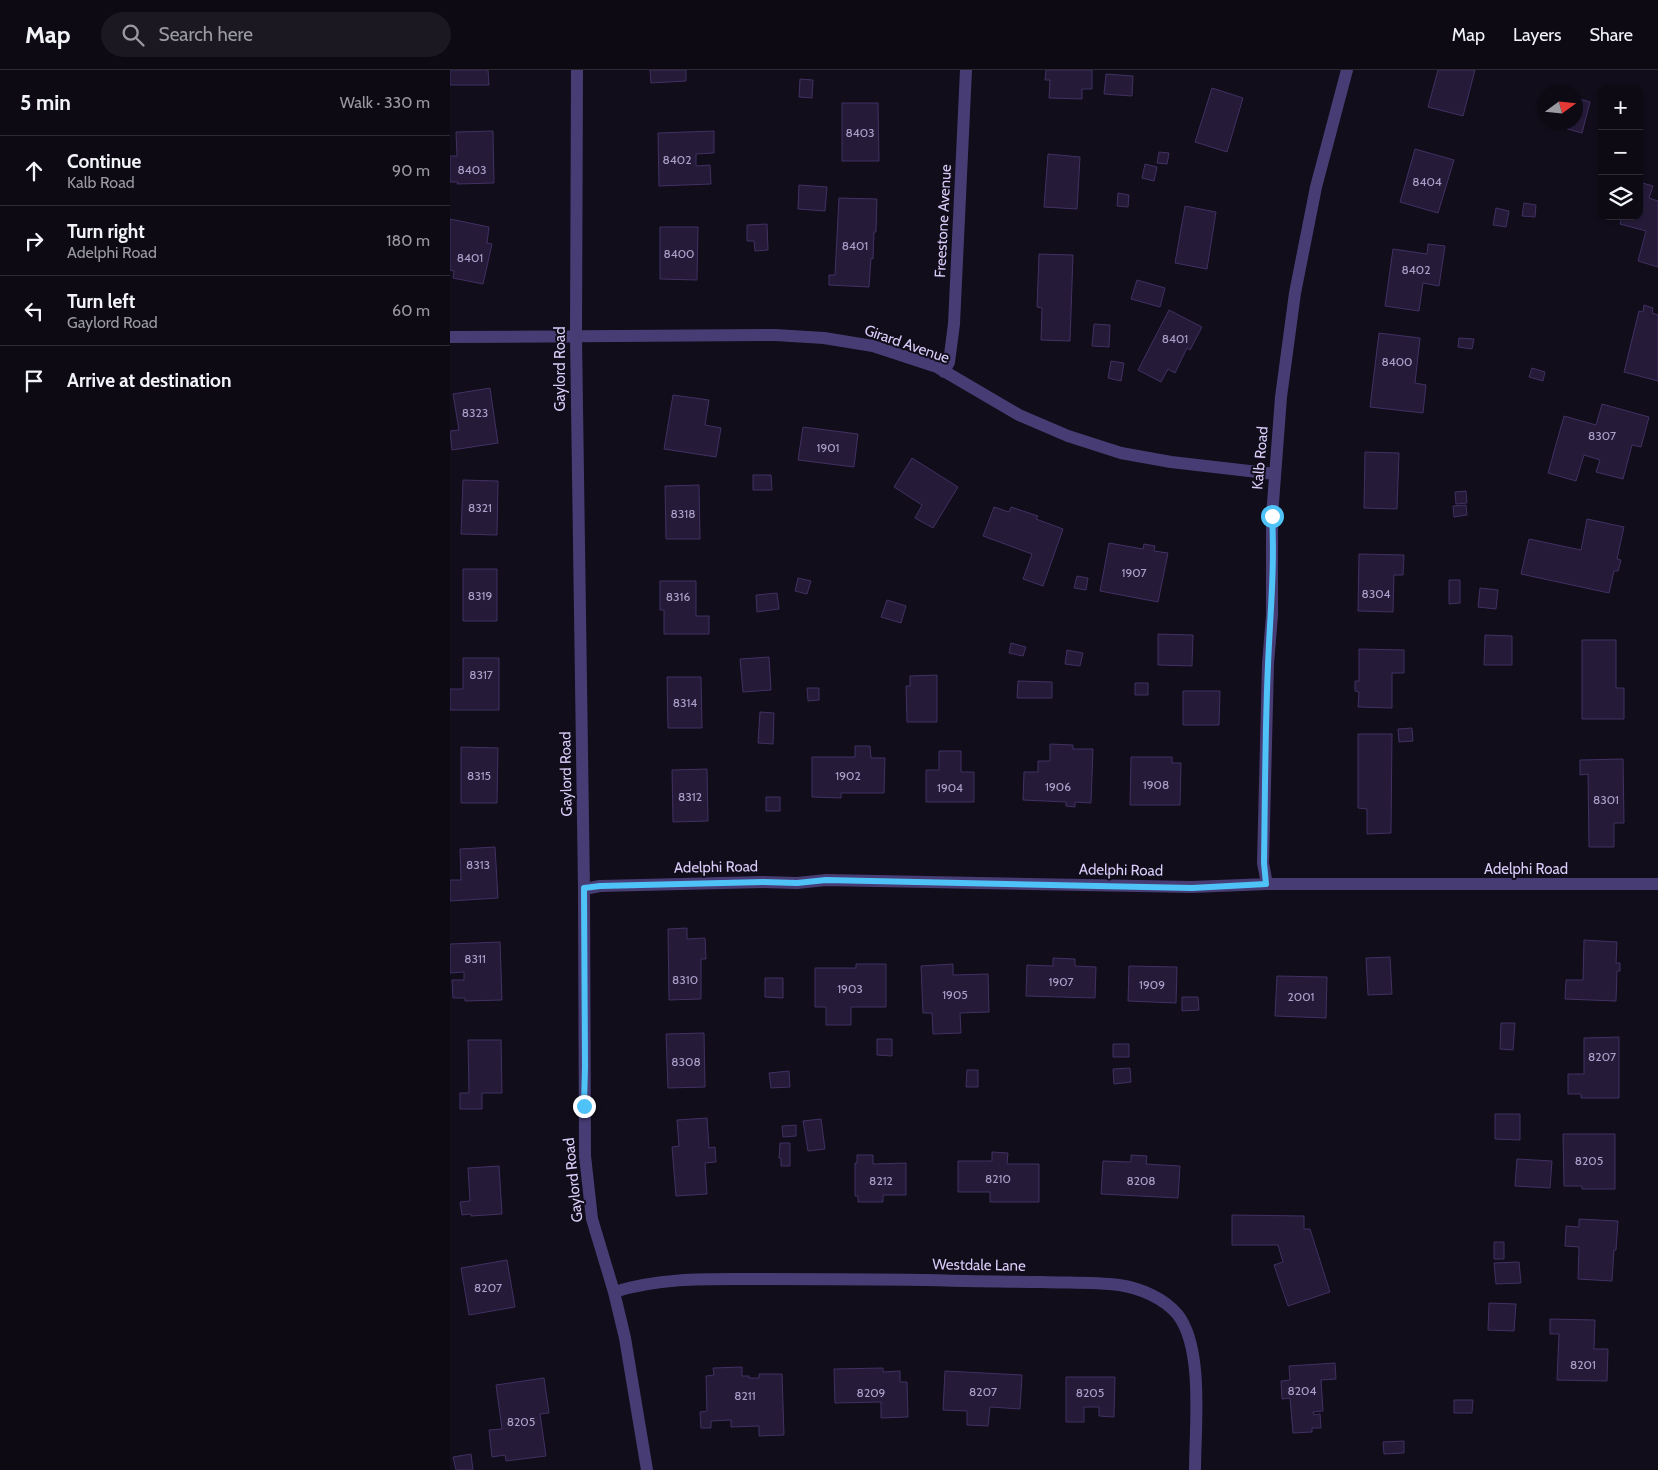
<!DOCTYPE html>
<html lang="en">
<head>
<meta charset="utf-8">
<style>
	:root { --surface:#0d0a14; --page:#1b1822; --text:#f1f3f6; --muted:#9a9aa0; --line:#2d2b34 }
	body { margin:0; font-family:Cabin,sans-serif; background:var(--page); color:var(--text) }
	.controls { position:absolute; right:15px; top:15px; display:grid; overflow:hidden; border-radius:10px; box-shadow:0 1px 4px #0004 }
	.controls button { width:45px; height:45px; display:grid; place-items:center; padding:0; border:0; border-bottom:1px solid var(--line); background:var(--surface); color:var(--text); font:25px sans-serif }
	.compass { position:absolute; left:1088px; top:15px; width:45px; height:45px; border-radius:50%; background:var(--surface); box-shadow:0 1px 4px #0004; rotate:75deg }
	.stop { position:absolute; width:15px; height:15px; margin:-11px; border:4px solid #4fc3f7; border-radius:50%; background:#fff }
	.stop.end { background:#4fc3f7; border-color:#fff; box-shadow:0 1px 5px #0008 }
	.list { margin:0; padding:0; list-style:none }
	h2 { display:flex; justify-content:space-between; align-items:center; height:65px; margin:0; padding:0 20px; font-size:21px }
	h2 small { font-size:16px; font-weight:400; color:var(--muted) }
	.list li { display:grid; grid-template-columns:32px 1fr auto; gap:15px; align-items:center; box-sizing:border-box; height:70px; padding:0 20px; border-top:1px solid var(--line) }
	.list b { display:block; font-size:19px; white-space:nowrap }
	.list p { margin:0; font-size:16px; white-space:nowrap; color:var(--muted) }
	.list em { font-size:16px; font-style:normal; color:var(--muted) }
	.icon { flex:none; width:28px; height:28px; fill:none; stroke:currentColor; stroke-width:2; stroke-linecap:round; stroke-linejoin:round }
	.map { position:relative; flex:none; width:1208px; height:1400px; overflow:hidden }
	header { display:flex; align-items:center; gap:30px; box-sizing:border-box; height:70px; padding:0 25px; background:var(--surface); border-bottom:1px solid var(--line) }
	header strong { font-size:24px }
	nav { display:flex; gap:28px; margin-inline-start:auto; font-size:18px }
	.search { width:350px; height:45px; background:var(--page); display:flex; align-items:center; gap:12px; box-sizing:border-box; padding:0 18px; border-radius:28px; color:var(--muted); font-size:19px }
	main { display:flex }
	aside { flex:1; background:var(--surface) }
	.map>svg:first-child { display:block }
</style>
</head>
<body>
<header>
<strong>Map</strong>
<div class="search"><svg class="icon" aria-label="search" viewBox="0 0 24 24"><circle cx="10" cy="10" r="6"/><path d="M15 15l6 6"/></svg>Search here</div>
<nav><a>Map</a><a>Layers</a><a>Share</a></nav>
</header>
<main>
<aside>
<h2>5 min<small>Walk · 330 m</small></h2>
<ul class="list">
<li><svg class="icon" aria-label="ahead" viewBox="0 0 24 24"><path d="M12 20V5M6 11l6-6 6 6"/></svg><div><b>Continue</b><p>Kalb Road</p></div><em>90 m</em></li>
<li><svg class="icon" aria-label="right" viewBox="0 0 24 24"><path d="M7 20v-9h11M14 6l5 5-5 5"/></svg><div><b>Turn right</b><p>Adelphi Road</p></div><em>180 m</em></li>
<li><svg class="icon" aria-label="left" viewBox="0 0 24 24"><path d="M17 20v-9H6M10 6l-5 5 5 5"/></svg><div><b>Turn left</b><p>Gaylord Road</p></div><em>60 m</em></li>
<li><svg class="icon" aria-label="arrive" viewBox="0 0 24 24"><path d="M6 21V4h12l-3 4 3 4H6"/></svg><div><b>Arrive at destination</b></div></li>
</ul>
</aside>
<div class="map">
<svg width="1208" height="1400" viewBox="0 0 1208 1400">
	<rect width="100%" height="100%" fill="#110d1a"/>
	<path fill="#251b39" stroke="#413062" d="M0 0H38L39 15H0Z
		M200 0H236V11L201 13Z
		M596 0H642V19H632V29L599 28 600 10H595Z
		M988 0H1025L1013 46 978 37Z
		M656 4 683 6 682 26 654 24Z
		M350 9 363 10 362 28 349 27Z
		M762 18 793 28 777 82 745 72Z
		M1126 28 1140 32 1132 63 1103 55 1104 52H1126Z
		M392 33H428L429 91H392Z
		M43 61 44 113 7 114 8 112H0V86H7L6 62Z
		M264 61V83L246 84V96L260 95 261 114 209 116 208 63Z
		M965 79 1004 90 988 143 950 132Z
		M709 82 719 83 717 94 707 93Z
		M598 84 630 87 627 139 594 137Z
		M695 94 707 97 704 111 692 108Z
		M1189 112 1203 116 1199 128 1208 131V197L1188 191 1196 161 1170 154 1172 146H1189Z
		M349 115 377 117 375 141 348 139Z
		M668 123 679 125 678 137 667 136Z
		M389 128 427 129 426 162H424L423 189 421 188 419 217 379 215V205H385Z
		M1074 133 1086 135 1085 147 1072 146Z
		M735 136 766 142 757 199 725 193Z
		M1046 138 1059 141 1056 157 1043 155Z
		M0 149 39 157 37 173 42 174 33 214 3 208 4 201 0 200Z
		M317 154 318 180 305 181 304 171H297V155Z
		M210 157H248L247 210 210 209Z
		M978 174 995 176 989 216 973 213 969 241 935 236 943 179 977 184Z
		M589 184 623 185 620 271 591 270 592 238 587 237Z
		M687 210 715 218 710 237 681 229Z
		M1194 235 1203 238 1202 243 1208 245V311L1174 302 1189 241 1193 242Z
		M719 240 752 257 740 280 737 278 725 303 718 299 711 312 688 300Z
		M644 254 660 255 659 277 642 276Z
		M929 263 970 268 965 313 976 315 973 343 920 337Z
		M1009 268 1024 269 1022 279 1008 277Z
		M661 291 674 293 671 311 658 308Z
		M1082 298 1095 302 1093 311 1079 307Z
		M40 318 48 373 2 380 0 361 9 360 3 324Z
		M223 325 259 330 255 355 271 358 266 387 214 379Z
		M1152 334 1199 347 1191 377 1182 375 1173 409 1146 402 1150 390 1134 385 1126 411 1098 403 1114 346 1146 355Z
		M353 357 408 364 404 397 348 390Z
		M915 382 949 383 947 439 914 438Z
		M462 388 508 417 483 458 465 448 472 435 444 417Z
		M303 405H321L322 420H303Z
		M13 410 48 411 47 465 11 464Z
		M249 415 250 469H216L215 416Z
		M1016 421 1017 433 1006 434 1005 422Z
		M1016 435 1017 445 1004 447 1003 436Z
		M544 437 559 442 561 437 588 446 586 449 613 459 593 516 573 509 582 484 533 466Z
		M1137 449 1174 457 1167 489 1171 490 1168 501H1164L1159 523 1071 504 1079 469 1131 480Z
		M659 473 693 479 694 474 705 476 704 481 718 483 708 532 650 521Z
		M909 484 954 485 953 505H944L943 542 908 541Z
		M13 499H47V551H13Z
		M627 506 638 508 636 520 624 518Z
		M348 508 361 511 357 524 345 521Z
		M999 510H1010V533L999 534Z
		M210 511H246V546H259V564H214V540H210Z
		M1030 518 1048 520 1046 539 1028 537Z
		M327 523 329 539 307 542 306 525Z
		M437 530 456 536 451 553 431 547Z
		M708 564 743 565 742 596 708 595Z
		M1035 565 1062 566V595H1034Z
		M1132 570H1166V618H1174V649H1132Z
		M561 573 576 577 573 586 559 583Z
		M909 579 954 580V603H942V638L908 637 909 622 905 621V611H909Z
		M617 580 633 583 630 596 615 594Z
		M319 587 321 620 293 622 290 589Z
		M13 588H49V640H0V619H13Z
		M487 605V652H457L456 616H460V606Z
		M217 607H251L252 658H218Z
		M568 611 602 612V628H567Z
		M685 613H698V625H685Z
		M357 618H369V630L358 631Z
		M733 621H770L769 655H733Z
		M310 642 324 643 323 674 308 673Z
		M962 658 963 671 949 672 948 659Z
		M908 664H942L941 763 917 764V739L908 738Z
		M600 674 623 675V679H643L641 733 625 732V737L616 736V732L573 730 574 702H588V691H600Z
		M405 676H420L421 688H435L434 723H391V728L362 727V687H405Z
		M11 677 48 678 47 733H11Z
		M489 681H511V702H524V732H476V700H489Z
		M681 687H722V693H731L730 735H680Z
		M1173 689 1174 753H1164V777H1139L1138 704 1130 705V690Z
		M257 699 258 751 223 752 222 700Z
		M316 727H330V741H316Z
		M45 777 48 828 0 831V810H11L10 779Z
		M237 858V869L255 868 256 889H251V929L219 930 218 859Z
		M1134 870 1167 872 1166 893H1170V901H1167L1166 931 1115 929 1116 910H1133Z
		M50 872 52 930 15 931V928H3L2 910H14V902L0 903V874Z
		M940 887 942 924 918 925 916 888Z
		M603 888 625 889V896L646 897 645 928 576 926 577 895 603 896Z
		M406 894H436V937H401V955H376V937H365V898H406Z
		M503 894V905L538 904 539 942 510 943 511 963 483 964 482 943H473L471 896Z
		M679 896 727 897 726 933 678 931Z
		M827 906 877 907 876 948 825 946Z
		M315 908H333V928L315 927Z
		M732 927H748L749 940 732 941Z
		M1051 953H1065L1063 980 1050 979Z
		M254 963 255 1017 218 1018 216 964Z
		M1169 967V1028H1131V1024H1118V1004H1134V968Z
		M427 969H442V986L427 985Z
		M18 970H51L52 1023H32V1039H10V1023H19Z
		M663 974H679V987H663Z
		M680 998 681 1012 664 1014 663 999Z
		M517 1000H528V1017H516Z
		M339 1001 340 1017 321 1018 319 1003Z
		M1045 1044H1070V1070L1045 1069Z
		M257 1048 259 1078 265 1077 266 1092 255 1093 257 1124 226 1126 222 1077 229 1076 227 1050Z
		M371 1049 375 1079 358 1081 353 1051Z
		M346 1055V1066L333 1067 332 1056Z
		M1113 1064H1165V1119H1132V1116H1114Z
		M330 1073H340V1096H331V1088H329Z
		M542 1082 558 1083 557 1094H589V1132H540V1122H508V1091H542Z
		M407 1085H423V1094L456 1093V1125H433V1132H408V1126H405V1093H407Z
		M681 1085 697 1086 696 1094 730 1096 728 1128 651 1124 653 1091 681 1092Z
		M1067 1089 1102 1091 1100 1118 1065 1116Z
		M49 1096 52 1144 21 1146V1144L12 1145 10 1132 20 1131 18 1098Z
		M782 1145 854 1146V1159H860L880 1222 838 1236 824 1195 833 1192 828 1175H782Z
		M1129 1149 1168 1151 1166 1180H1164L1162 1211 1128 1209 1129 1177 1115 1176 1116 1156 1129 1157Z
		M1044 1172H1054V1189H1044Z
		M57 1190 65 1237 19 1245 11 1198Z
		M1069 1192 1071 1213 1046 1214 1044 1193Z
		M1039 1233 1066 1234 1064 1261 1038 1260Z
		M1100 1249 1145 1250 1144 1279H1158L1157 1311 1107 1310 1109 1264H1100Z
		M885 1293 886 1309 871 1310 873 1341 863 1342 864 1345 870 1344 871 1358H862V1362L843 1363 840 1328 832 1329 831 1311 840 1310 839 1296Z
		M292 1297V1306H299V1308H309V1304H332L334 1365 309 1366V1356L281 1357V1350L261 1351V1358H251L250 1342 257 1341 256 1306 264 1305 263 1298Z
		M433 1298V1302L450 1301V1312H457L458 1347 431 1348V1332L385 1333 384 1299Z
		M495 1301 572 1305 570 1339 540 1337 538 1356 517 1355V1341L493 1340Z
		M616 1307H665L664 1347 649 1346V1337H634V1352H616Z
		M94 1308 99 1343 90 1344 96 1386 56 1391 55 1385 42 1387 39 1360 52 1359 46 1315Z
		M1004 1330H1023L1022 1343H1004Z
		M954 1371V1383L934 1384 933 1372Z
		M21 1384 23 1400H6L3 1387Z"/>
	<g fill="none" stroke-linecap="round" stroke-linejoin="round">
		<path stroke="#473d74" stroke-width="12" d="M127 0 126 267 134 819 135 1086 142 1149 164 1222 175 1268 197 1400
			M0 267 325 265 374 268 423 276 487 297 569 345 618 366 671 383 721 392 825 404
			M494 302 499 292 504 254 516 0
			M817 814 813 793 818 594 822 545V446L831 327 845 223 866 117 897 0
			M134 819 150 816 313 812 347 813 376 810 742 817 817 814H1208
			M164 1222C212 1207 261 1209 310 1209 364 1209 418 1209 472 1210 513 1211 553 1212 593 1212 618 1213 644 1212 669 1215 690 1218 714 1228 728 1245 754 1279 745 1358 745 1400"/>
	</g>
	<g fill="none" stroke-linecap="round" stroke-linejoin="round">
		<path stroke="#4fc3f7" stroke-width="6" d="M134 1036 135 997 134 818 150 816 313 812 347 813 376 810 742 818 816 814 814 793C815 727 815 660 818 595 820 545 825 496 822 446"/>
	</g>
	<g text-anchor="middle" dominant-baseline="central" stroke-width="4" stroke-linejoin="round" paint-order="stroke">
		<g font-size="12" fill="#aba0c9">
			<text x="410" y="62">8403</text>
			<text x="227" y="89">8402</text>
			<text x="22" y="99">8403</text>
			<text x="977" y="111">8404</text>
			<text x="405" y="175">8401</text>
			<text x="229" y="183">8400</text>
			<text x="20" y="187">8401</text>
			<text x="966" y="199">8402</text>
			<text x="725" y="268">8401</text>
			<text x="947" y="291">8400</text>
			<text x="25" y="342">8323</text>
			<text x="1152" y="365">8307</text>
			<text x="378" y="377">1901</text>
			<text x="30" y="437">8321</text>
			<text x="233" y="443">8318</text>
			<text x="684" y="502">1907</text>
			<text x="926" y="523">8304</text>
			<text x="30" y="525">8319</text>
			<text x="228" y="526">8316</text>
			<text x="31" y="604">8317</text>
			<text x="235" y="632">8314</text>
			<text x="29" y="705">8315</text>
			<text x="398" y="705">1902</text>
			<text x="706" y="714">1908</text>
			<text x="608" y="716">1906</text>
			<text x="500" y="717">1904</text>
			<text x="240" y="726">8312</text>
			<text x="1156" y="729">8301</text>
			<text x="28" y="794">8313</text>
			<text x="25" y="888">8311</text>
			<text x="235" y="909">8310</text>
			<text x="611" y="911">1907</text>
			<text x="702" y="914">1909</text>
			<text x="400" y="918">1903</text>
			<text x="505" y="924">1905</text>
			<text x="851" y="926">2001</text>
			<text x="1152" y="986">8207</text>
			<text x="236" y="991">8308</text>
			<text x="1139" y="1090">8205</text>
			<text x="548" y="1108">8210</text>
			<text x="431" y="1110">8212</text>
			<text x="691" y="1110">8208</text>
			<text x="38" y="1217">8207</text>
			<text x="1133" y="1294">8201</text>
			<text x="852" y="1320">8204</text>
			<text x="533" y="1321">8207</text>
			<text x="421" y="1322">8209</text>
			<text x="640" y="1322">8205</text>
			<text x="295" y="1325">8211</text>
			<text x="71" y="1351">8205</text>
		</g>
		<g font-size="15" fill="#d8ccf9" stroke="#110d1a">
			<text transform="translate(493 151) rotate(-87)">Freestone Avenue</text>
			<text transform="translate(457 274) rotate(19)">Girard Avenue</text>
			<text transform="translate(110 299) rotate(-90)">Gaylord Road</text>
			<text transform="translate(810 388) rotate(-85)">Kalb Road</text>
			<text transform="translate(116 704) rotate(-91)">Gaylord Road</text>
			<text transform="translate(266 797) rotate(-1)">Adelphi Road</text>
			<text x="1076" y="799">Adelphi Road</text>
			<text transform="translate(671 800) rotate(1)">Adelphi Road</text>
			<text transform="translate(123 1110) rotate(-96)">Gaylord Road</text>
			<text transform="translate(529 1195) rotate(1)">Westdale Lane</text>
		</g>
	</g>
</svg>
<div class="controls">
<button>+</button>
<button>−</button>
<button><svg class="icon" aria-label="layers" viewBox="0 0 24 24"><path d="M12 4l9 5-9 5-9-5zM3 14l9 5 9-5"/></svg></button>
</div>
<svg class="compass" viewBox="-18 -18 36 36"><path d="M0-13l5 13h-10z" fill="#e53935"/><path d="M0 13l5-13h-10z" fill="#9a9aa0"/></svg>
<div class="stop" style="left:822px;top:446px"></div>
<div class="stop end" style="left:134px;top:1036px"></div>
</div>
</main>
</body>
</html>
